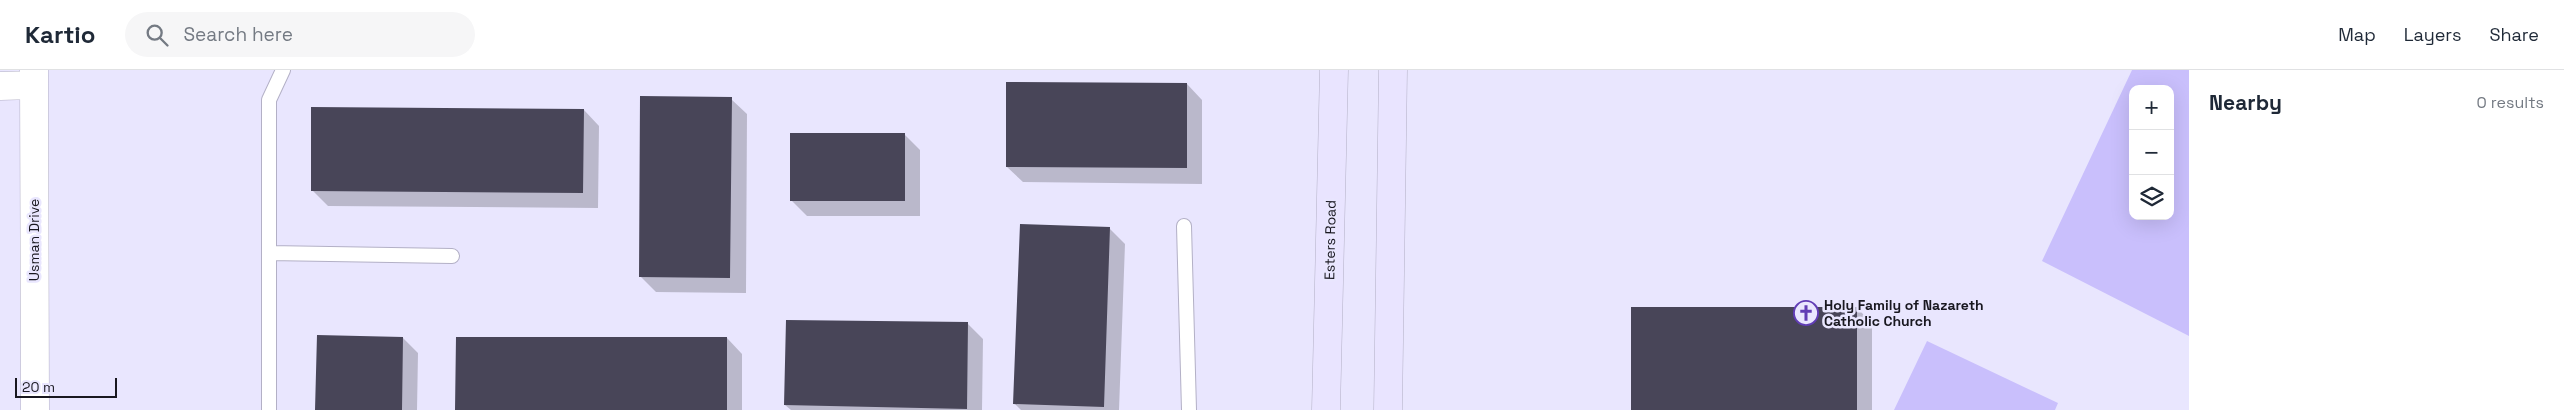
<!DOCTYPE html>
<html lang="en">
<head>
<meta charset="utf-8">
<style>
	:root { --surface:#fff; --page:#f6f6f7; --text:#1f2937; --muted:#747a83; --line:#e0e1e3 }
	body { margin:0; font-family:"Space Grotesk",sans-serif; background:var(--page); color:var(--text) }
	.controls { position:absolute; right:15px; top:15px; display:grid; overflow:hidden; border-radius:10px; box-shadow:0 5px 20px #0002 }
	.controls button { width:45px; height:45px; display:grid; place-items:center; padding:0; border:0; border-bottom:1px solid var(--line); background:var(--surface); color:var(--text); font:25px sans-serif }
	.scale { position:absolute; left:15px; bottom:12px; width:102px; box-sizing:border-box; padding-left:5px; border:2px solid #191820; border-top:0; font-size:14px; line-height:18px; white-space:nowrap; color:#191820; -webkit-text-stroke:4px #e9e6fe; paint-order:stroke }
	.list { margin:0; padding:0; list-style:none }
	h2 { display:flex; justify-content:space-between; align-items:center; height:65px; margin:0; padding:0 20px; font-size:21px }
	h2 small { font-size:16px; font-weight:400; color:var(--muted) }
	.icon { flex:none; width:28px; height:28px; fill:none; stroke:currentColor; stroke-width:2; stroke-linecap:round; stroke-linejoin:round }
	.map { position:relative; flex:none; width:2189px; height:340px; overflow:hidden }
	header { display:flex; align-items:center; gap:30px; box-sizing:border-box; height:70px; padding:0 25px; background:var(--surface); border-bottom:1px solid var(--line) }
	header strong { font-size:24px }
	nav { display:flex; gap:28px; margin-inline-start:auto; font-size:18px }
	.search { width:350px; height:45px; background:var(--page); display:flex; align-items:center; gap:12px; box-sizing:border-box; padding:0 18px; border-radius:28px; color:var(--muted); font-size:19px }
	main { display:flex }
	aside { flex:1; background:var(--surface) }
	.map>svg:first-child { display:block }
</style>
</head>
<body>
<header>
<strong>Kartio</strong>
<div class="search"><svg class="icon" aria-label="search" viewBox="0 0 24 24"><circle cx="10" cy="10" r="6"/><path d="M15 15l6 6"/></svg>Search here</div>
<nav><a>Map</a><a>Layers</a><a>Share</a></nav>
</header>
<main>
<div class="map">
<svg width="2189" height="340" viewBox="0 0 2189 340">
	<rect width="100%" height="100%" fill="#e9e6fe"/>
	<path fill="#c9bffc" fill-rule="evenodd" d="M2132 0H2189V266L2042 191ZM2133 19H2170V146H2133Z
		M1927 271 2058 333 2055 340H1894Z"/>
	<path fill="#0003" d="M1187 14 1202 30V114L1023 112 1007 97Z
		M731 29 747 44 746 223 656 222 640 206Z
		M584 40 599 56 598 138 328 136 312 120Z
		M904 64 920 80V146H807L791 130Z
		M1109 158 1125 174 1119 340H1021L1015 334Z
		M1857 238 1872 253V340H1632Z
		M968 254 983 269 982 340H791L785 335Z
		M403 268 418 283 417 340H316Z
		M727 268 742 284V340H457Z"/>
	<path fill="#484558" d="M1006 12 1187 13V98L1006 97Z
		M640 26 732 27 730 208 639 207Z
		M311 37 584 39 583 123 311 121Z
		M790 63H905V131H790Z
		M1020 154 1110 157 1104 337 1013 334Z
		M1631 237H1857V340H1631Z
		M786 250 968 252 967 339 784 335Z
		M317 265 403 267 402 340H315Z
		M456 267H727V340H455Z"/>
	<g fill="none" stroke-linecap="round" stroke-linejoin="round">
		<defs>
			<path id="lane" d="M1184 156 1189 340
				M269 183 452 186
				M269 340V30L283 0"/>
			<path id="street" d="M34 0 35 340
				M0 16 34 15"/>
			<path id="secondary" d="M1326 340 1334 0
				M1388 340 1393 0"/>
		</defs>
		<use href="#lane" stroke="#b3b0c6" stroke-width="16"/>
		<use href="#street" stroke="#b3b0c6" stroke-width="29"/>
		<use href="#secondary" stroke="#b3b0c6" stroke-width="29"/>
		<use href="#lane" stroke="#fff" stroke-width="14"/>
		<use href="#street" stroke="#fff" stroke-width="28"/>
		<use href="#secondary" stroke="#e9e4ff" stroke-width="28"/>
	</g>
	<defs>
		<symbol id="church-ring" viewBox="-11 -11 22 22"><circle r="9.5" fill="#e9e6fe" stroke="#613db5" stroke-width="1.5"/><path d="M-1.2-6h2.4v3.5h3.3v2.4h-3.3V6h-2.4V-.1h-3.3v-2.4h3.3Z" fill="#613db5"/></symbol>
	</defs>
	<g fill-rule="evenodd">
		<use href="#church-ring" x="1792" y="229" width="28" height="28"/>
	</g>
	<g text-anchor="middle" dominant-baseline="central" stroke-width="5" stroke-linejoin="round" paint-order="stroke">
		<g font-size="14" fill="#191820" stroke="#e9e6fe">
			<text transform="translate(34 170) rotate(-90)">Usman Drive</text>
			<text transform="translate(1330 170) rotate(-89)">Esters Road</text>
		</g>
		<g font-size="14" font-weight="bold" fill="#191820" stroke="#e9e6fe" text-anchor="start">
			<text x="1824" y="235">Holy Family of Nazareth<tspan x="1824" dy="16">Catholic Church</tspan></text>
		</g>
	</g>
</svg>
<div class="controls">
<button>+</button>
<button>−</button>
<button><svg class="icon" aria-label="layers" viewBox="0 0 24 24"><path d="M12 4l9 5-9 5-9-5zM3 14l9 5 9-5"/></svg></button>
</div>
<div class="scale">20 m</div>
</div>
<aside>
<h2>Nearby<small>0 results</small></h2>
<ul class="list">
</ul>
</aside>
</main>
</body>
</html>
